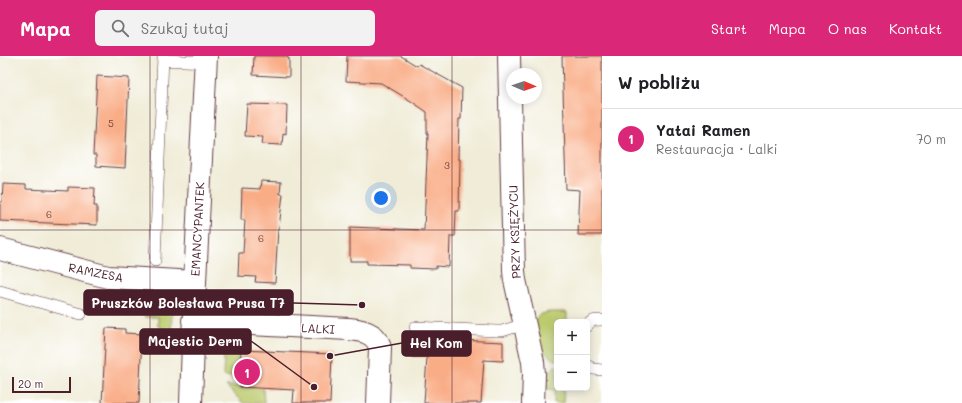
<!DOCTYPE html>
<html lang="pl">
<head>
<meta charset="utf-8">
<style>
	:root { --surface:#fff; --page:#f2f2f2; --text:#202124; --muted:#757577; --line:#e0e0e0; --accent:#db2777 }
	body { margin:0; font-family:Mali,sans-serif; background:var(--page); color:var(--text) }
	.controls { position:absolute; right:12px; bottom:12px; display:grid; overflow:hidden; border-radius:6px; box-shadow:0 2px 10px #0003 }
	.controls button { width:36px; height:36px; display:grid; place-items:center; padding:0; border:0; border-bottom:1px solid var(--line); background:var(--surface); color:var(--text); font:20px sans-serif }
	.compass { position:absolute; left:506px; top:12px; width:36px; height:36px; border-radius:50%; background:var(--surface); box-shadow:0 2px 10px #0003; rotate:92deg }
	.scale { position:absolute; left:12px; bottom:10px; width:59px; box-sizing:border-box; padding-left:4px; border:2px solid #4a1f2b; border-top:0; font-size:11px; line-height:14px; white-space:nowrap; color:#4a1f2b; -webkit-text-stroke:3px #fff; paint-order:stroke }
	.you { position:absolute; left:381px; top:142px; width:14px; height:14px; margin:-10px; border:3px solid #fff; border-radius:50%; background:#1a73e8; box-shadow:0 0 0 6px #1a73e833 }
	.badge { display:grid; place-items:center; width:26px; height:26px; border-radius:50%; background:var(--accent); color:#fff; font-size:13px; font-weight:700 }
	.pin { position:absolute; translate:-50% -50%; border:2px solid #fff; box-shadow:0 1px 4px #0006 }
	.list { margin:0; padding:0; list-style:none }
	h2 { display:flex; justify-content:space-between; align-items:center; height:52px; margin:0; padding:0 16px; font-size:17px }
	h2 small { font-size:13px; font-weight:400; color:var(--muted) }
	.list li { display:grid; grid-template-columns:26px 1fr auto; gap:12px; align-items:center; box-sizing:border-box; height:60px; padding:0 16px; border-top:1px solid var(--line) }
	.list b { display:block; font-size:15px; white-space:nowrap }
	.list p { margin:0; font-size:13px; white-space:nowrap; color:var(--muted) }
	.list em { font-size:13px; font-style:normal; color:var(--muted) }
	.icon { flex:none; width:22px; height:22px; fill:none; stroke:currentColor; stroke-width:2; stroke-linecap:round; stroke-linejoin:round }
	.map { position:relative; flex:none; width:602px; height:347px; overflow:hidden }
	header { display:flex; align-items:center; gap:24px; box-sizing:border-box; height:56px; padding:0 20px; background:var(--accent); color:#fff }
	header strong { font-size:19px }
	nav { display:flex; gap:22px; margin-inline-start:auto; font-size:14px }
	.search { width:280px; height:36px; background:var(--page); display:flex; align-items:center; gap:10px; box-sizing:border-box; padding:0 14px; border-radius:6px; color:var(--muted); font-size:15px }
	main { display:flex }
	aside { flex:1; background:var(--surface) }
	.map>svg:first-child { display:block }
</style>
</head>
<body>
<header>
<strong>Mapa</strong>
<div class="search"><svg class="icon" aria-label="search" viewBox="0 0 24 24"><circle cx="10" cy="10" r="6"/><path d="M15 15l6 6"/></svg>Szukaj tutaj</div>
<nav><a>Start</a><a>Mapa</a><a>O nas</a><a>Kontakt</a></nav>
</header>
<main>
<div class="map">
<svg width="602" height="347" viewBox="0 0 602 347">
	<rect width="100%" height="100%" fill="#fff"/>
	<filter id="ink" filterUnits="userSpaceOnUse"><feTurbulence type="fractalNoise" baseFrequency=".025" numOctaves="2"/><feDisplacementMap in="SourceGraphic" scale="8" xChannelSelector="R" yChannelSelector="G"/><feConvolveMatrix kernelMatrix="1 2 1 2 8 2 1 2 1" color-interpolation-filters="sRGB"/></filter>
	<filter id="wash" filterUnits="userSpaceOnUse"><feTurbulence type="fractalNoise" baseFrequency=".012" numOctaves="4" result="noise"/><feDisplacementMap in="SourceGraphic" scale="16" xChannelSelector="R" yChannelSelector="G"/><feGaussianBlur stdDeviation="0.9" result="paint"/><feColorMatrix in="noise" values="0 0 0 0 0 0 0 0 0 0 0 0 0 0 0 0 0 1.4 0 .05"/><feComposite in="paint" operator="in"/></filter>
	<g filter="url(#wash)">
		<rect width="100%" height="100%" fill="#f0ecd7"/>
		<path fill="#bccb6e" stroke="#83754c" d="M119 231H173L171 279 158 270V261H145Z
			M549 256H567V266H557V304H554L539 291 534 265C537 259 543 257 549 256Z
			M225 281 241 282V287H238L237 321 223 320Z
			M555 310H557V332H564L563 347H554L555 334C547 333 544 332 543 323Z
			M226 330 263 332 264 347H243Z"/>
		<g id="blocks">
			<path fill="#f9ad87" d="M254 0H287V2H289V21L253 19Z
				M347 0H401L417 10 419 8 462 32 461 63H459L458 103H460L459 155H456L455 180H450L449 211 436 210V213L410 212V209L367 208V205H350V171L424 174 428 77H427V56L411 45 381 27 346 25Z
				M562 0H602V179H578L580 134 566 133Z
				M97 20 129 22 125 112 96 110V99H93Z
				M247 48 287 49 286 78 283 77 282 89 262 88 263 81 245 80Z
				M261 125 281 126 280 138H283L279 172H278L275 227 255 226 256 221 238 220 239 197H243L245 164H241L242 132 260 133Z
				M3 128 26 129V133L68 135V131L95 132 94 150H97V169L0 165V146H2Z
				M106 272 125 273V277L142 278 139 347H102Z
				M413 282 503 286V305L484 304 481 347H424L427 301H412Z
				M241 294 332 298 330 347H293L294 334 240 331Z"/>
		</g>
	</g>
	<g filter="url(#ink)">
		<use href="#blocks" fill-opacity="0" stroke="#633e45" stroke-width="1"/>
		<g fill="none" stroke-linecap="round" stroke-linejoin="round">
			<defs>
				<path id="service" d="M163 4 206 6
					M155 205 163 0
					M0 235 81 258
					M587 270C591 264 595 264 602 264
					M415 271 496 275H502L525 268
					M587 309 593 313 602 314"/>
				<path id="minor" d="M509 0 514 215 515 224 533 306 534 318 533 347
					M0 193 108 221 195 226
					M193 265 349 273C362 274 377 277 380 292L378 347
					M191 347 195 226 206 0"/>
			</defs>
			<use href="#service" stroke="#633e45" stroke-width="12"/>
			<use href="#minor" stroke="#633e45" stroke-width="24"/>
			<use href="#service" stroke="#fff" stroke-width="11"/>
			<use href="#minor" stroke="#fff" stroke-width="22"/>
		</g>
	</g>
	<path fill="none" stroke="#4a1f2b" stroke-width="1" stroke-opacity="0.55" d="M150 0V347M301 0V347M452 0V347M0 174H602"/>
	<g text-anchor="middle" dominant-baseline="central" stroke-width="3" stroke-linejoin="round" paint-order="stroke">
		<g font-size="10" fill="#764242">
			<text x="111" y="67">5</text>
			<text x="447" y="109">3</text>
			<text x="49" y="158">6</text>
			<text x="261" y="182">6</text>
		</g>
		<g font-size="12" fill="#4a1f2b" stroke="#fff">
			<text transform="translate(197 173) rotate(-87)">EMANCYPANTEK</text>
			<text transform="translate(514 176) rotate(-92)">PRZY KSIĘŻYCU</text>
			<text transform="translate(96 216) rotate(11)">RAMZESA</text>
			<text transform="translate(318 272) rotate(3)">LALKI</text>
		</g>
	</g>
	<path fill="none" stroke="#4a1f2b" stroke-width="1.5" d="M362 249L293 247M314 331L251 285M330 300L402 287"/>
	<g fill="#4a1f2b" stroke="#fff" stroke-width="1.5">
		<circle cx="362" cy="249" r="4"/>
		<circle cx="314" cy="331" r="4"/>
		<circle cx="330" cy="300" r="4"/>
	</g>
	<g fill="#4a1f2b" stroke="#4a1f2b" stroke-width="1.5">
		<rect x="84" y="234" width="209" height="25" rx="4"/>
		<rect x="140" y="273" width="111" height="25" rx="4"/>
		<rect x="402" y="275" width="69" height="25" rx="4"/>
	</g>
	<g font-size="13" text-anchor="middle" font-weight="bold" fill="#fff">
		<text x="188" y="252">Pruszków Bolesława Prusa T7</text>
		<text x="195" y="290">Majestic Derm</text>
		<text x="436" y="292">Hel Kom</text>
	</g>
</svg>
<div class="controls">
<button>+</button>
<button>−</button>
</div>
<svg class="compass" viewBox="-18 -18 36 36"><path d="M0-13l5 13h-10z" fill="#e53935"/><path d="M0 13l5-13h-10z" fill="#757577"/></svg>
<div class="scale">20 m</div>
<div class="you"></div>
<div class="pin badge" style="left:247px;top:316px">1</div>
</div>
<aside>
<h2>W pobliżu<small></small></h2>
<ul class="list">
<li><span class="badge">1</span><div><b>Yatai Ramen</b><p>Restauracja · Lalki</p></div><em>70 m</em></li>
</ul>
</aside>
</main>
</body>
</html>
